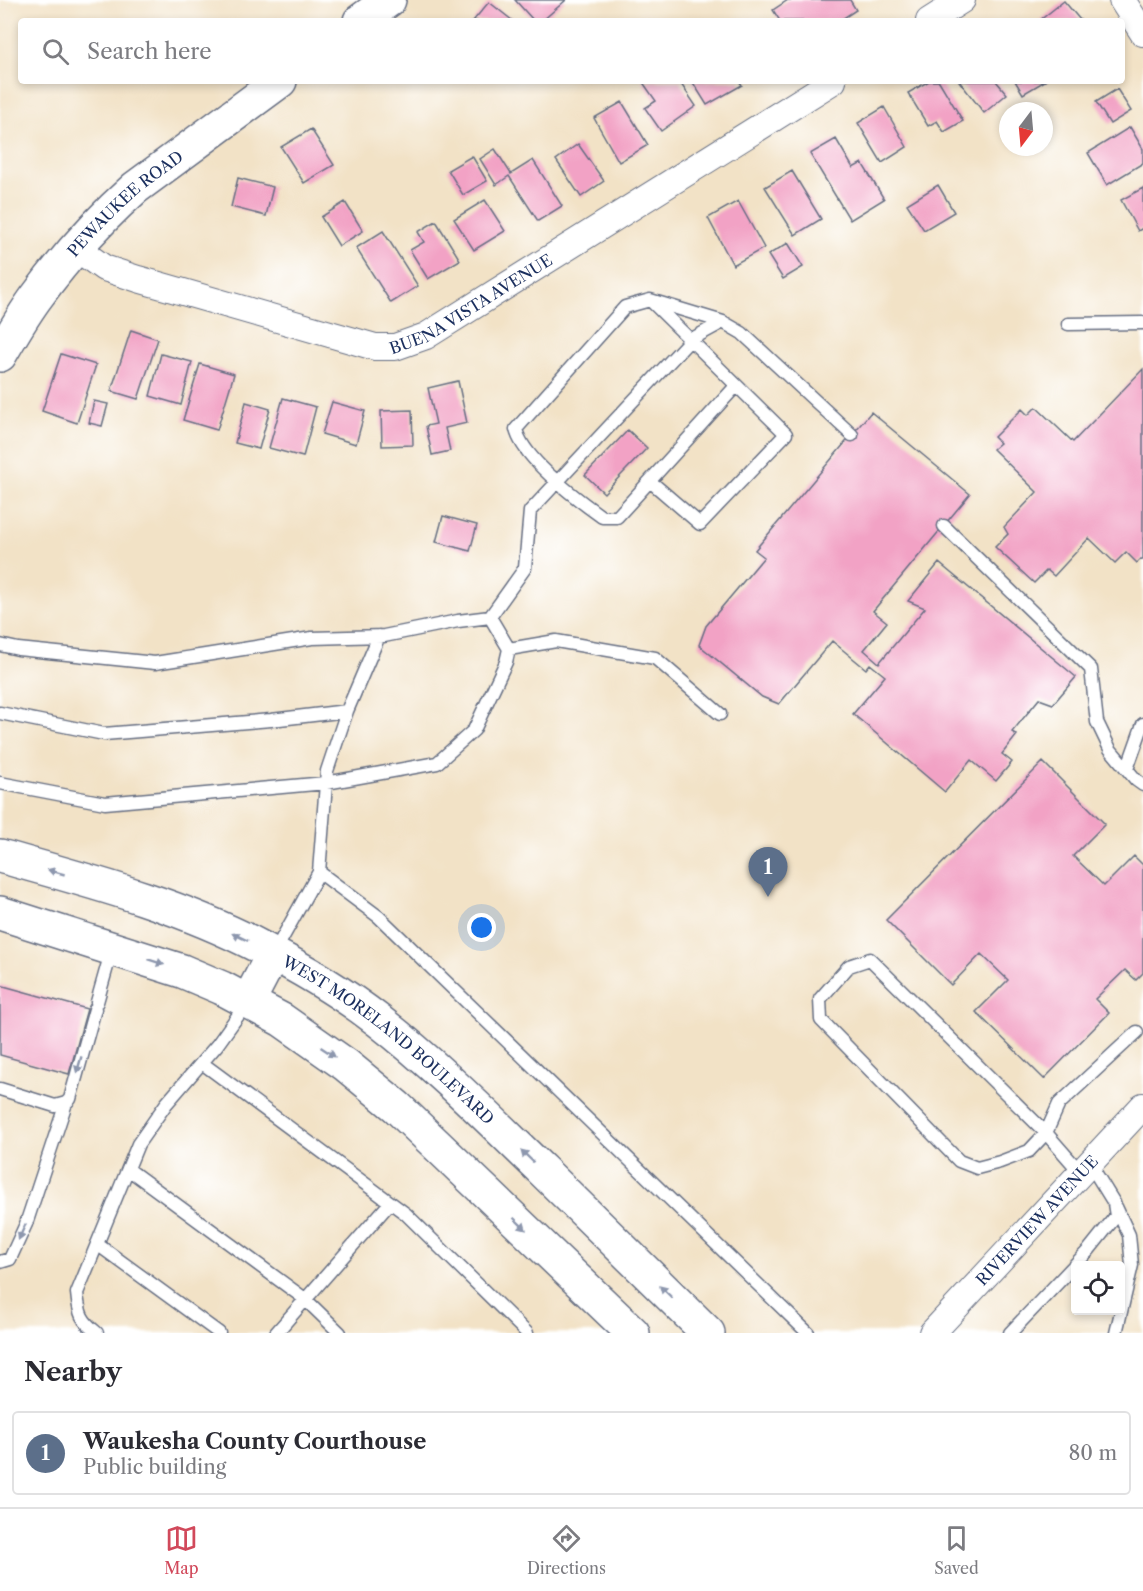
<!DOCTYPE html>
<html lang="en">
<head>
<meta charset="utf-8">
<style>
	:root { --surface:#fff; --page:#f7f7f7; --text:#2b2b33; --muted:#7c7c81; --line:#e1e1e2; --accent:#d1495b }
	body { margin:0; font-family:"Libre Caslon Text",serif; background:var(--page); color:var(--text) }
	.controls { position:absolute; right:18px; bottom:18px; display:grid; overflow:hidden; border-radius:6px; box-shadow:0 3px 9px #0003 }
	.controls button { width:54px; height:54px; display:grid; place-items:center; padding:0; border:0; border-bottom:2px solid var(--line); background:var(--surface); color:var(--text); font:30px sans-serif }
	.compass { position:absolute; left:999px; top:102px; width:54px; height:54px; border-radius:50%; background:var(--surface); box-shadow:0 3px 9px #0003; rotate:196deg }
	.you { position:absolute; left:482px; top:928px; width:21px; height:21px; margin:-15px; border:4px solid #fff; border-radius:50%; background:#1a73e8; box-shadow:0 0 0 9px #1a73e833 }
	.badge { display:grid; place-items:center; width:39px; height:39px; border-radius:50%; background:var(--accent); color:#fff; font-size:20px; font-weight:700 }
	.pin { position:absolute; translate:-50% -50px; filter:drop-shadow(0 2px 3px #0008) }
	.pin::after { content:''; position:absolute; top:32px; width:21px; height:18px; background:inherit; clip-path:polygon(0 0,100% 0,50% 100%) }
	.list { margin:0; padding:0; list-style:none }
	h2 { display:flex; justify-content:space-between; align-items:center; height:78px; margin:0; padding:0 24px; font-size:26px }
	h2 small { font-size:20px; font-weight:400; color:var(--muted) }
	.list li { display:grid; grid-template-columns:39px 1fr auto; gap:18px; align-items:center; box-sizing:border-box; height:84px; margin:0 12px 12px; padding:0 12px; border:2px solid var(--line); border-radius:6px }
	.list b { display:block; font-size:22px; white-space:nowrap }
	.list p { margin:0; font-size:20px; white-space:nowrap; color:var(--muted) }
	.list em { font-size:20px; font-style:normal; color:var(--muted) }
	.icon { flex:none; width:33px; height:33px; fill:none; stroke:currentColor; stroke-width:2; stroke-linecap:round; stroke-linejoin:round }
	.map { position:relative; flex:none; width:1143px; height:1333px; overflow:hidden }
	.search { position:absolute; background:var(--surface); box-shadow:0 3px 9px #0003; left:18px; right:18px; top:18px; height:66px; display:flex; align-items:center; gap:15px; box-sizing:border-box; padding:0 21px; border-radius:6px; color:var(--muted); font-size:22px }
	.sheet { height:174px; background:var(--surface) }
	nav { display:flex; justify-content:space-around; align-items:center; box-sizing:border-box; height:84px; border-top:2px solid var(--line); background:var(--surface); font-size:16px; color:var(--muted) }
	nav a { display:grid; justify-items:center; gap:3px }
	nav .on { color:var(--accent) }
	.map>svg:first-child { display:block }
</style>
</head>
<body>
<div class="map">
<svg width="1143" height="1333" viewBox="0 0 1143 1333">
	<rect width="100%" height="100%" fill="#fff"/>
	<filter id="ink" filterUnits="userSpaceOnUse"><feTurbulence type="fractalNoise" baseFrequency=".0167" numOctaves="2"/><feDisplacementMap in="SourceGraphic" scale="12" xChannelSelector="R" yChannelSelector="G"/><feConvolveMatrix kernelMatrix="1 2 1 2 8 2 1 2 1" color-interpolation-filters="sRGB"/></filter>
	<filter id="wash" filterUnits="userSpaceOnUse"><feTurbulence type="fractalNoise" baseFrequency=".008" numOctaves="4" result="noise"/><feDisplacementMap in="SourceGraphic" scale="24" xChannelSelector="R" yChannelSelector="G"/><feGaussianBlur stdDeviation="1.35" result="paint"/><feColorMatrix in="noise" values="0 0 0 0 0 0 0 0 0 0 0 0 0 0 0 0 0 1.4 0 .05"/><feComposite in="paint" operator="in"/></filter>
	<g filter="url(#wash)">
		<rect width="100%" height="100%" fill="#f2e2c6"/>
		<g id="blocks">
			<path fill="#f2a2c5" d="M515 0H566L542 21H534Z
				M788 0H850L856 10 839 21H780L773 10Z
				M1064 1 1081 21H1039Z
				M489 2 513 21H473Z
				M642 81H679L696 106 661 131 645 108 656 101Z
				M692 81H739L742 85 707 105Z
				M929 81H939L963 121 944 132 937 121 928 126 908 93Z
				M959 81H996L1007 94 984 113Z
				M1015 81H1045L1023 94Z
				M1117 89 1131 111 1110 124 1096 102Z
				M622 102 648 145 619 162 594 118Z
				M884 107 907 147 882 163 858 123Z
				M1130 127 1143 149V163L1107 185 1088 153Z
				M311 129 334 165 304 183 281 147Z
				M836 139 853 168 862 163 884 199 850 220 810 154Z
				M578 144 604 181 581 197 556 160Z
				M495 149 511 174 533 160 562 206 538 221 509 176 496 185 480 159Z
				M472 156 487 181 463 195 448 170Z
				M792 171 821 219 795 235 765 187Z
				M238 178 273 187 266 216 231 207Z
				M938 185 954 212 924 230 907 204Z
				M1143 188V228L1138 231 1121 200Z
				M485 200 505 231 474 250 454 219Z
				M738 201 764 248 733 265 708 218Z
				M345 202 363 231 339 246 321 217Z
				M436 221 460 260 428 279 410 250 424 242 418 232Z
				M383 231 418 286 391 303 356 248Z
				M788 243 803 267 783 279 768 255Z
				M131 330 158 339 138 399 111 391Z
				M61 354 96 365 77 423 42 411Z
				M161 354 192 362 181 405 150 396Z
				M200 364 234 374 217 430 183 420Z
				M1143 369V560L1141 559 1137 563 1126 552 1115 563 1089 538 1054 576 1047 570 1034 583 995 547 1008 534 1004 527 1037 492 993 449 1000 443 994 437 1022 409 1028 415 1036 407 1073 442Z
				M458 381 467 423 445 428 450 451 432 455 426 426 436 424 428 388Z
				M283 398 316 407 303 457 269 448Z
				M94 401 108 404 102 426 89 423Z
				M246 402 270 409 259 449 235 443Z
				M332 402 365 411 356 444 322 434Z
				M412 410 413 445 382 446 381 411Z
				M871 412 970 494 873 611 887 622 864 650 879 663 925 608 908 601 939 563 1076 677 1053 704 1039 699 1012 732 1017 735 1002 754 1012 762 996 781 971 760 945 792 853 714 885 676 870 664 866 669 832 641 779 704 762 697 699 645 706 626 764 557 755 550Z
				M628 430 647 448 604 493 585 475Z
				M443 516 477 525 470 551 436 542Z
				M1043 762 1105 824 1073 856 1104 886 1134 856 1143 865V973L1136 980 1125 970 1095 999 1109 1013 1044 1079 976 1012 1008 980 981 954 951 985 886 920Z
				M0 985 87 1009 69 1074 0 1055Z"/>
		</g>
	</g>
	<g filter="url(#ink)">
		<use href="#blocks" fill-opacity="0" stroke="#666e82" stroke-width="1.5"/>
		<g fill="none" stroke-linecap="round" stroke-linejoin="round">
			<defs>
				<path id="lane" d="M1068 324 1143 323
					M736 386 617 517H602C577 499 522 458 516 429L625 307 650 300 723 322 742 333 852 435
					M650 481 700 524 786 434 651 301
					M944 526 1091 669 1097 722 1110 749 1136 780 1143 785
					M0 645 18 649 155 663 312 638 384 636 458 621 490 617 525 568 530 511 690 340 723 322
					M509 649 556 641 655 658 720 714
					M0 713 104 734 271 720 347 711
					M1127 769 1143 724
					M0 783 105 803 326 783 437 763 474 730 506 662 509 649 490 617
					M319 872 379 917 808 1333
					M274 953 319 872 327 771 347 711 379 636
					M97 1002 112 949
					M202 1063 406 1214 527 1333
					M0 1089 55 1106 66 1103 70 1099 95 1009
					M128 1169 305 1299 340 1333
					M1081 1173 1046 1133 1029 1151 1000 1162 977 1168 959 1161 821 1020 820 999 849 966 870 959 1046 1133 1059 1104 1137 1032
					M1116 1207 1129 1235 1132 1265 1116 1333
					M97 1244 219 1333
					M0 1262 10 1259 26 1224 66 1103
					M97 1333C81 1320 79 1314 77 1293L138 1144 166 1104 217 1045 247 1003
					M276 1333 390 1203
					M1010 1333 1088 1251 1116 1216 1114 1203 1090 1164"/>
				<g id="street">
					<path d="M1122 0 1143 33"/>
					<path d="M929 21 962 0"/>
					<path id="s1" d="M76 248 104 268 138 279 375 347H395L426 336 833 81"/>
					<path id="s2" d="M932 1333 1143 1106"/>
				</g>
				<g id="secondary">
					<path d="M360 21 389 0"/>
					<path id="s3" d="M0 355C11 336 22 317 35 299 64 259 98 221 135 188L280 81"/>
					<path id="s4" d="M0 856C89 881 178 904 260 947 301 968 343 993 379 1021 438 1067 490 1120 543 1171 598 1225 653 1279 708 1333"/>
					<path d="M0 913 182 971 222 988 282 1020 346 1065 397 1107 633 1333"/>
					<path d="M248 1002 273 954"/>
				</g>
			</defs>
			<use href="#lane" stroke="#666e82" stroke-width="15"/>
			<use href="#street" stroke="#666e82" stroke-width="28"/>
			<use href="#secondary" stroke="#666e82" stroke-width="36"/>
			<use href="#lane" stroke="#fff" stroke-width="12"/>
			<use href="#street" stroke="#fff" stroke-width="26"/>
			<use href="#secondary" stroke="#fff" stroke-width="33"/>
		</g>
		<defs><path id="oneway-solid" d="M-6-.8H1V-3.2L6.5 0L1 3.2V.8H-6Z" transform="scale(1.5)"/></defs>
		<g fill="#8d97ae">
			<use href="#oneway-solid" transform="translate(56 872) rotate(-164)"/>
			<use href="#oneway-solid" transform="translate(240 937) rotate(-155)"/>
			<use href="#oneway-solid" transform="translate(156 962) rotate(18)"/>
			<use href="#oneway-solid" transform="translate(328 1052) rotate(34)"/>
			<use href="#oneway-solid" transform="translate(79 1065) rotate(106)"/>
			<use href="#oneway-solid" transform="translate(527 1156) rotate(-136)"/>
			<use href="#oneway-solid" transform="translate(520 1224) rotate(44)"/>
			<use href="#oneway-solid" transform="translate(22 1232) rotate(114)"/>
			<use href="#oneway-solid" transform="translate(666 1292) rotate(-136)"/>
		</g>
	</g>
	<g text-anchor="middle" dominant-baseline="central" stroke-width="4.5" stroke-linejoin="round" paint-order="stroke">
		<g font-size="16" fill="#1b2f5e" stroke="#fff">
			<text stroke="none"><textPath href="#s3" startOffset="198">PEWAUKEE ROAD</textPath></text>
			<text stroke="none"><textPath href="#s1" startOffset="424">BUENA VISTA AVENUE</textPath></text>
			<text stroke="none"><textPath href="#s4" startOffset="435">WEST MORELAND BOULEVARD</textPath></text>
			<text stroke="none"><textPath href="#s2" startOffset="154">RIVERVIEW AVENUE</textPath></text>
		</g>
	</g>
</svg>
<div class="controls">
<button><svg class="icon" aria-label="locate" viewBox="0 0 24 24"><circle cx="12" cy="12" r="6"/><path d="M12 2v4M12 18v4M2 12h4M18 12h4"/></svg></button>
</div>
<svg class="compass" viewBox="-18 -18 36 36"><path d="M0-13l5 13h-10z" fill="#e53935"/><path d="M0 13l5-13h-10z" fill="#7c7c81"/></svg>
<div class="you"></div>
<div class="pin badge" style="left:768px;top:897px;background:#5c6f8a">1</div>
<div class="search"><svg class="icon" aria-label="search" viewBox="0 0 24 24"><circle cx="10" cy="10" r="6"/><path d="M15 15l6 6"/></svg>Search here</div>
</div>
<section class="sheet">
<h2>Nearby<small></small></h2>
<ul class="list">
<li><span class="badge" style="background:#5c6f8a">1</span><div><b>Waukesha County Courthouse</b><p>Public building</p></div><em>80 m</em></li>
</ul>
</section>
<nav>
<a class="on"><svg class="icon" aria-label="map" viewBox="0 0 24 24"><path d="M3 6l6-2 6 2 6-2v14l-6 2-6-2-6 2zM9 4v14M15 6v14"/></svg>Map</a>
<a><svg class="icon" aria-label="directions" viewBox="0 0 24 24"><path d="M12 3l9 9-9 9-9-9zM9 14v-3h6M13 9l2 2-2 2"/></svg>Directions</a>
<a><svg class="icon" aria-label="saved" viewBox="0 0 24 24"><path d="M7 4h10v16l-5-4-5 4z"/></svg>Saved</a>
</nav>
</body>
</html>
